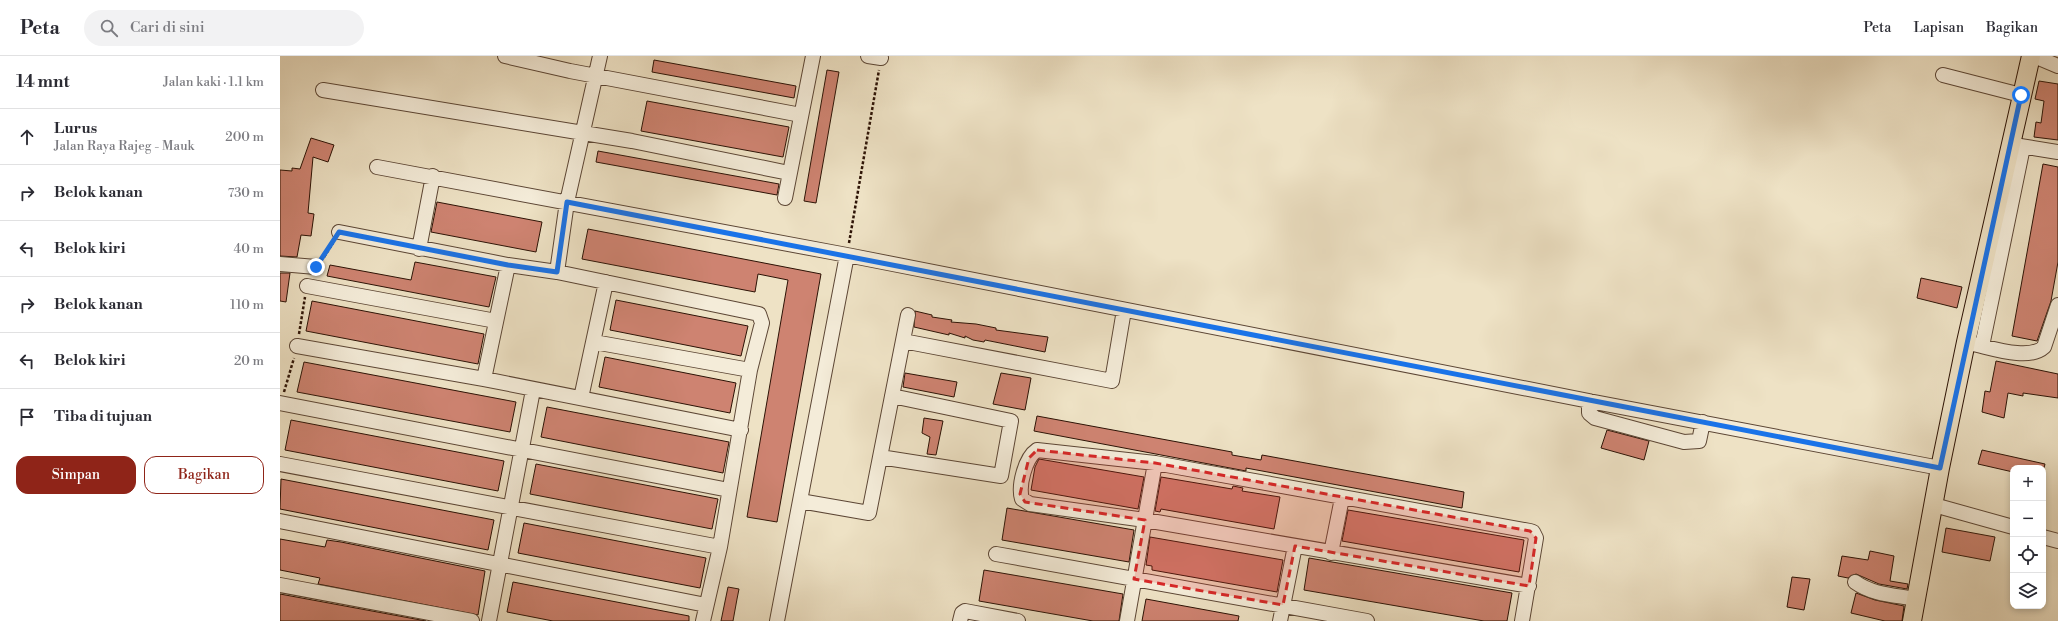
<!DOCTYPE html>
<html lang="id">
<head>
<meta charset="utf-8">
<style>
	:root { --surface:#fff; --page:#f2f2f3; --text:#2b2b33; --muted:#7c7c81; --line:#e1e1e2; --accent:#8f2418 }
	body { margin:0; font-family:"Libre Bodoni",serif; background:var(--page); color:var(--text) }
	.controls { position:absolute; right:12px; bottom:12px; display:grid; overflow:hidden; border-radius:8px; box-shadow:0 2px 6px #0003 }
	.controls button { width:36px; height:36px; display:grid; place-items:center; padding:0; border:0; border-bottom:1px solid var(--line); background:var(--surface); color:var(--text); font:20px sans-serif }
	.stop { position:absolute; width:12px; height:12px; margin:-9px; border:3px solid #1a73e8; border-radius:50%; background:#fff }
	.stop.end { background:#1a73e8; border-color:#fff; box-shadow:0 1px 4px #0008 }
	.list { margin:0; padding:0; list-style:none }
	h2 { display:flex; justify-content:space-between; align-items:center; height:52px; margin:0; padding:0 16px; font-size:17px }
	h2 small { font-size:13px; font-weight:400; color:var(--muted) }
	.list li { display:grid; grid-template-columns:26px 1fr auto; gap:12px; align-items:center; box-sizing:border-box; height:56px; padding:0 16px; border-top:1px solid var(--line) }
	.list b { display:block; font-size:15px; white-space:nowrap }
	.list p { margin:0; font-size:13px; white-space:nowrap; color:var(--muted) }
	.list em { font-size:13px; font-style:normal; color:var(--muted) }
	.actions { display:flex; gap:8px; padding:12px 16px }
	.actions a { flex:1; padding:9px 0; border:1px solid var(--accent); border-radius:12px; text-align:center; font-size:14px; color:var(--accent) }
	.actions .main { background:var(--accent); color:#fff }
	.icon { flex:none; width:22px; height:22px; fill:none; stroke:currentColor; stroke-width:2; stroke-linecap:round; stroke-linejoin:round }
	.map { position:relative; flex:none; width:1778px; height:565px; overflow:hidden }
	header { display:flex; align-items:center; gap:24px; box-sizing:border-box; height:56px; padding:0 20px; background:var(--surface); border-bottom:1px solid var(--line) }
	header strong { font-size:19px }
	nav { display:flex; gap:22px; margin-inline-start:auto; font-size:14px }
	.search { width:280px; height:36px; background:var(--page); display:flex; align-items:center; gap:10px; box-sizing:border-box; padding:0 14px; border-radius:22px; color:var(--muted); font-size:15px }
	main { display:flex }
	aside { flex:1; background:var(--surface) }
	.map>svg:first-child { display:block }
</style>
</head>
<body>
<header>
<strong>Peta</strong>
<div class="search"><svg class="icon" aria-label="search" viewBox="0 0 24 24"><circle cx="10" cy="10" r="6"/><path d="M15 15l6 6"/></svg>Cari di sini</div>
<nav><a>Peta</a><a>Lapisan</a><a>Bagikan</a></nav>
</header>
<main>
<aside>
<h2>14 mnt<small>Jalan kaki · 1.1 km</small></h2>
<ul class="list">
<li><svg class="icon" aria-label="ahead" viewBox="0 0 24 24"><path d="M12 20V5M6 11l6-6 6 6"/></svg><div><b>Lurus</b><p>Jalan Raya Rajeg - Mauk</p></div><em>200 m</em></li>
<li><svg class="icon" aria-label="right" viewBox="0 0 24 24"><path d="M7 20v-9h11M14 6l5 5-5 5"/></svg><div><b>Belok kanan</b></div><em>730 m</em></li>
<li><svg class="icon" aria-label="left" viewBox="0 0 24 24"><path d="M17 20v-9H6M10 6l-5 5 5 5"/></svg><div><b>Belok kiri</b></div><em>40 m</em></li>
<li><svg class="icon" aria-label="right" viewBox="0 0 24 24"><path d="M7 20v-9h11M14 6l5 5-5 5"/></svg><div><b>Belok kanan</b></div><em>110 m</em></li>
<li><svg class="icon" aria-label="left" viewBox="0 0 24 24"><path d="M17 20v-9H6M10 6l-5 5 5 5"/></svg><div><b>Belok kiri</b></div><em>20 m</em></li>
<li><svg class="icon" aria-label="arrive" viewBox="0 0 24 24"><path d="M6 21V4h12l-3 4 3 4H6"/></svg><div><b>Tiba di tujuan</b></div></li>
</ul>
<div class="actions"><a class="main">Simpan</a><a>Bagikan</a></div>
</aside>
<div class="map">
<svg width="1778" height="565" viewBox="0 0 1778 565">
	<rect width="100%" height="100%" fill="#eee2c5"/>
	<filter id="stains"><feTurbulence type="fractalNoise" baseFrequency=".005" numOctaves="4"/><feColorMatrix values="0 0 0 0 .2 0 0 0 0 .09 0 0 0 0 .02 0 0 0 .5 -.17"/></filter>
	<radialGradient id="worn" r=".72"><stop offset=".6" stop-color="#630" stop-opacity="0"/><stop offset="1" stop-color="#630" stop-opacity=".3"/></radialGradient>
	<path fill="#ce8371" stroke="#2c1205" d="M374 4 516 30 514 42 372 16Z
		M547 14 559 16 536 147 524 145Z
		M1759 25 1778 28V84L1754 81 1756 66 1761 67 1764 45 1755 43Z
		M367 45 509 71 503 101 361 75Z
		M31 82 54 89 48 106 33 101 28 157 34 158 31 180 21 179 17 201 0 200V114L12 115V112L20 113Z
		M318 95 499 128 497 139 316 106Z
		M1763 108 1778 111V206L1771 245 1757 285 1732 280Z
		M157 146 262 166 256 196 151 176Z
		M308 173 541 218 497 466 467 461 508 224 478 218 475 236 302 203Z
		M135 206 216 221 209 251 47 220 50 209 131 224Z
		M0 217H10L6 246 0 245Z
		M1641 222 1682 231 1677 252 1637 242Z
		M336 244 468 270 461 300 330 274Z
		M32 245 204 278 198 308 26 275Z
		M635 255 652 259V261L672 264 671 266 696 268 716 272V274L768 281 765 296 705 284 704 286 693 284 685 280V282L669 277V279L634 271Z
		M325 301 456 327 450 357 319 331Z
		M1716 305 1778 318V342L1743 337V340L1728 337 1724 362 1702 356 1705 335 1710 336Z
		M24 306 236 346 230 376 17 336Z
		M625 317 677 326 674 341 623 331Z
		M721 317 751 322 745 354 713 348Z
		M267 351 449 386 443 417 261 381Z
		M757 360 952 396V399L981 404 982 399 1184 436 1182 452 966 412V415L754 375Z
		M644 362 663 365 656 399 647 398 650 381 642 377Z
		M11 364 224 405 218 435 5 394Z
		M1327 374 1369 385 1364 404 1321 392Z
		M1702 394 1765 408 1764 412H1733V416L1698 408Z
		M759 403 864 421 858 453 751 434 755 411Z
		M256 408 438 443 432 473 250 438Z
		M881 421 952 433 953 430 963 432 962 435 1000 441 994 473 881 453 880 456 875 455Z
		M1 423 214 464 208 494 0 453Z
		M727 452 854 474 849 506 722 484Z
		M1068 454 1244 484 1239 516 1062 485Z
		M244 467 426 502 420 532 238 497Z
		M1666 472 1715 481 1710 505 1662 496Z
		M870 481 1003 504 997 536 872 514V510L866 509Z
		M0 483 45 491 47 484 61 486 205 515 198 559 38 528 40 522 0 514Z
		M1590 495 1614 500 1610 525 1628 528 1627 533 1599 528 1576 518 1568 522 1558 520 1562 500 1588 504Z
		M1029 502 1232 537 1227 565H1204L1024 534Z
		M704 514 843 538 839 565H813L699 545Z
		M1512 521 1530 523 1524 554 1507 551Z
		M233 526 409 560V565H273L227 556Z
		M448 531 459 533 457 543 453 565H441Z
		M1576 537 1595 544 1624 550 1622 565H1605L1571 557Z
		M0 538 146 565H0Z
		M866 543 959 560 958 565H862Z"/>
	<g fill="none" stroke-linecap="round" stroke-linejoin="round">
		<defs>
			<path id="minor" d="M225 0 290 15 521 59
				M588 0 601 2
				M1754 0 1778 10
				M1663 19 1741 39
				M43 34 352 85 509 117
				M1734 89 1778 96
				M97 111 567 199 1309 345 1660 412
				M505 142 533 0
				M59 176 228 209 277 216 479 258 482 267 470 314 440 491 423 565
				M139 193 153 120
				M0 208 36 211
				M277 216 287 146 320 0
				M27 230 216 265
				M623 285 832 325 844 254
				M314 286 470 314
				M1693 288C1712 292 1749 305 1764 291L1778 249
				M17 290 204 323 461 374
				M1702 290 1743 91
				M204 323 228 209
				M301 342 326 226
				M1309 345V357L1315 362 1404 386 1419 385 1423 366
				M0 347 449 434
				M600 401 721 420 731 365 612 340
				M0 408 440 491
				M520 445 589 457 628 259
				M1654 449 1733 471
				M0 465 426 549
				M1763 481 1778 485
				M1051 497 1062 442
				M716 498 1087 565
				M1575 526C1593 539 1615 539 1636 543
				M0 529 192 565
				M209 565 253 334
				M497 565 567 199
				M680 565 682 557 685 555 738 565
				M847 565 875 407
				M1000 565 1015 490
				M1242 565 1256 482 1253 476 1250 475 875 407 757 394C745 402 738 430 742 443L750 448 865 464 1249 530"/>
			<path id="major" d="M1632 565 1660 412 1686 286 1751 0"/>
		</defs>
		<use href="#minor" stroke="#5c4635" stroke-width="16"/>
		<use href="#major" stroke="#2c1205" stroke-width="20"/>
		<path stroke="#2c1205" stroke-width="2.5" stroke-dasharray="3 2" stroke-linecap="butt" d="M569 187 599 14
			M44 201 53 187
			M19 278 25 241
			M4 336 14 302"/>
		<use href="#minor" stroke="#f4ecd9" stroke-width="14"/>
		<use href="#major" stroke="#eee2c5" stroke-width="18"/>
	</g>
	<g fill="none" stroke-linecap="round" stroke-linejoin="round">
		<path stroke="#1a73e8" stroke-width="5" d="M36 211 59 176 228 209 277 216 287 146 1660 412 1741 39"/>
	</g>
	<path fill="#d62828" fill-opacity="0.2" stroke="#d62828" stroke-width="3" stroke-dasharray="8 5" stroke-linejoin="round" d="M757 394 875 407 1250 475 1256 482 1249 530 1015 490 1003 549 854 523 865 464 745 446 740 438 749 402Z"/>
	<rect width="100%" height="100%" filter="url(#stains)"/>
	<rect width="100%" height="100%" fill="url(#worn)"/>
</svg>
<div class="controls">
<button>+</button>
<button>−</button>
<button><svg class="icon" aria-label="locate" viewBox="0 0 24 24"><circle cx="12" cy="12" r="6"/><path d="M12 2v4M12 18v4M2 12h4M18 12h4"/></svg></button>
<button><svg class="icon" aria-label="layers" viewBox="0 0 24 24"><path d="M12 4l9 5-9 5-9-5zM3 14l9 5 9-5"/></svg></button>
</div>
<div class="stop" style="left:1741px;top:39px"></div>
<div class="stop end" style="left:36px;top:211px"></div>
</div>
</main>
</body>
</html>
